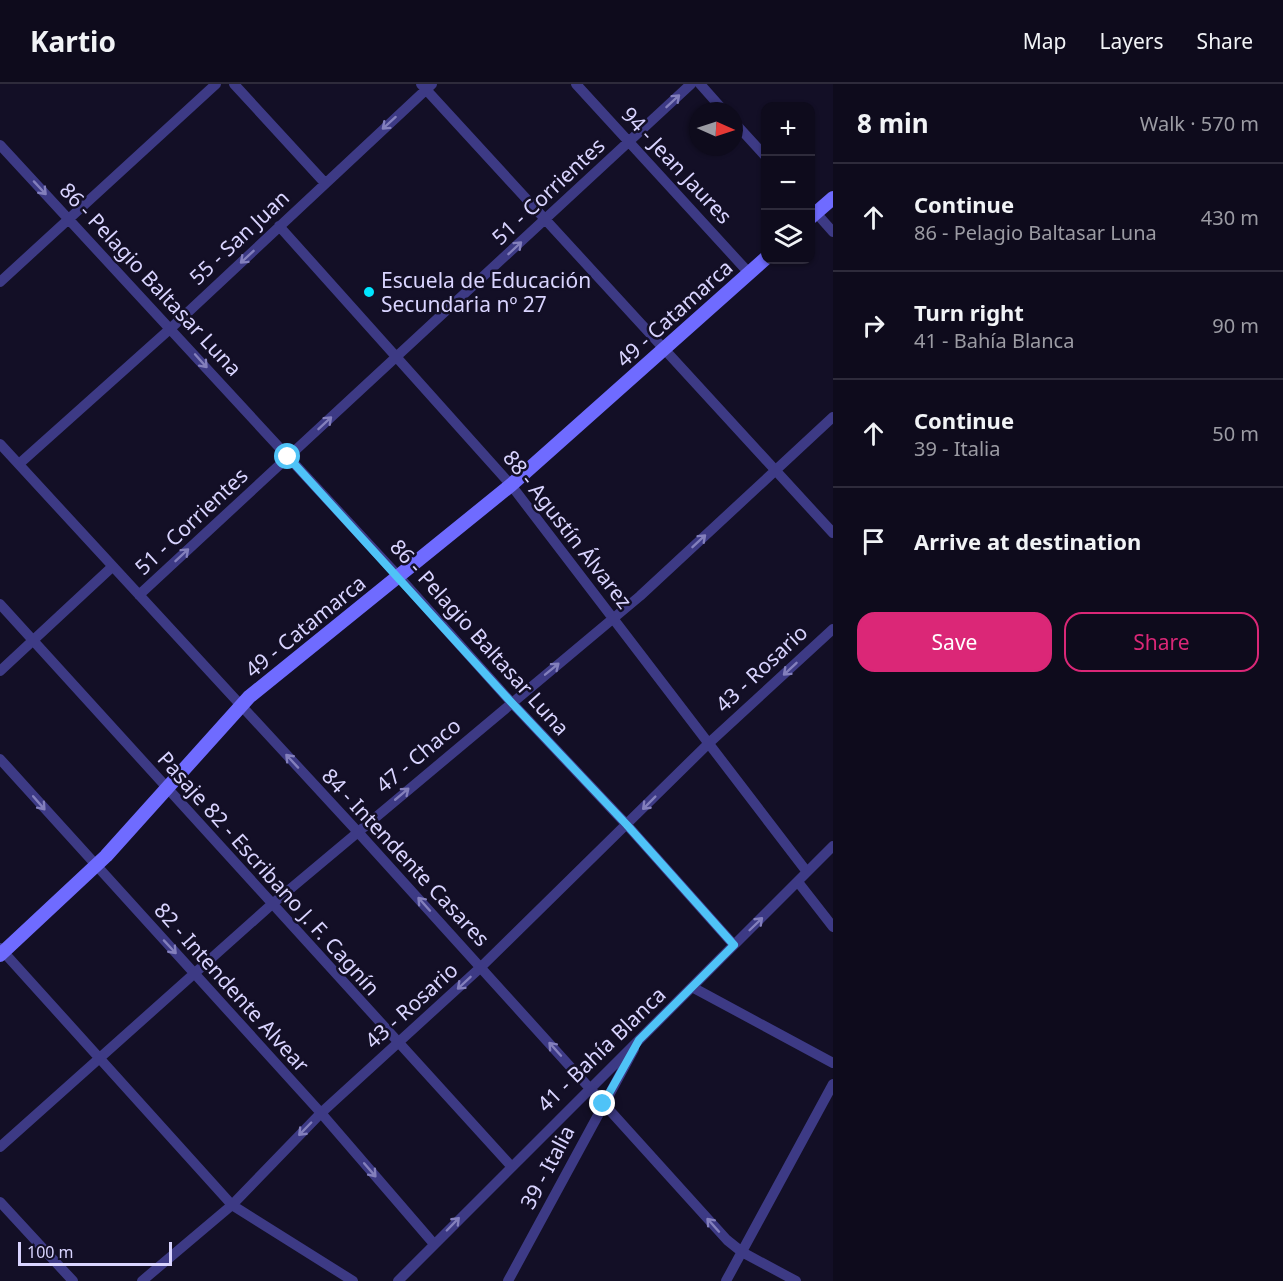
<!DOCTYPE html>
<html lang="en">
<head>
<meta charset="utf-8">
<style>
	:root { --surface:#0e0b1c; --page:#1c1929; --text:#f1f3f6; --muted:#9b9ba3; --line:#2e2b3b; --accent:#db2777 }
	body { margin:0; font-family:"Noto Sans",sans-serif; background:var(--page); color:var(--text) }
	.controls { position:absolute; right:18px; top:18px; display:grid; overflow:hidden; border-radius:12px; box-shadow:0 2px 4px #0004 }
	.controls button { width:54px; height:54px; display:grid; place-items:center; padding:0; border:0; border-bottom:2px solid var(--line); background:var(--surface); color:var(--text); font:30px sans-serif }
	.compass { position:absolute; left:689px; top:18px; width:54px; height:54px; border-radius:50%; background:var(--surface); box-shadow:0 2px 4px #0004; rotate:93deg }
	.scale { position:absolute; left:18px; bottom:15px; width:154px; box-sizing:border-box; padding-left:6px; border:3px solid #d9d4ff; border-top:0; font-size:16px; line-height:21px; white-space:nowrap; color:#d9d4ff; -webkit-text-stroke:4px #130f26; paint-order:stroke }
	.stop { position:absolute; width:18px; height:18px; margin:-14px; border:4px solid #4fc3f7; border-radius:50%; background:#fff }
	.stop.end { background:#4fc3f7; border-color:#fff; box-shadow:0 2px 6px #0008 }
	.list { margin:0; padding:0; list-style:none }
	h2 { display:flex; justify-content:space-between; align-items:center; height:78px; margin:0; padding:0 24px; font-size:26px }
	h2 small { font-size:20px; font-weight:400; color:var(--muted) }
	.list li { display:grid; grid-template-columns:39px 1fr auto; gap:18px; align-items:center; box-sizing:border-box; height:108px; padding:0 24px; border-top:2px solid var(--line) }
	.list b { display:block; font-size:22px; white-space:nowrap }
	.list p { margin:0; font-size:20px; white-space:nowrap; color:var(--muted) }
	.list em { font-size:20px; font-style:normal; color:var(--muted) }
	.actions { display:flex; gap:12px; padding:18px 24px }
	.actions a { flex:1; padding:14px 0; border:2px solid var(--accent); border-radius:18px; text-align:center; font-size:21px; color:var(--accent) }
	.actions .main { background:var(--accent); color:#fff }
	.icon { flex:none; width:33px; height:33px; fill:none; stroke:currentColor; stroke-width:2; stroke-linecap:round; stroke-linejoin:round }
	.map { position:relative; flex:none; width:833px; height:1197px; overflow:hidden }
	header { display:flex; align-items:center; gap:36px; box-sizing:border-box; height:84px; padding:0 30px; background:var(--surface); border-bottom:2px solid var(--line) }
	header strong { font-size:28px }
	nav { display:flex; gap:33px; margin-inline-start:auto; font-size:21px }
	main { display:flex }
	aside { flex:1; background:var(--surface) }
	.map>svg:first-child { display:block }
</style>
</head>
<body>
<header>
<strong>Kartio</strong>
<nav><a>Map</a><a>Layers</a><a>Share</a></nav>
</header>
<main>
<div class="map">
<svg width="833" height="1197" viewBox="0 0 833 1197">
	<rect width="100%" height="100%" fill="#130f26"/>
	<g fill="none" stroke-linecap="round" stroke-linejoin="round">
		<path stroke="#3d3a85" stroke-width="10" d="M234 0 324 98
			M421 0 833 449
			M576 0 749 189
			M700 0 724 27
			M734 38 766 73
			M0 61 399 493 511 618 627 741 734 861
			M810 122 833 148
			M279 142 511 401 807 788
			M0 198 216 0
			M0 360 357 747 727 1156 742 1168 796 1197
			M19 380 171 244 432 0
			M139 511 691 0
			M0 520 511 1082
			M0 587 112 483
			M0 675 321 1029 434 1160
			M798 798 833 843
			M0 864 232 1121 353 1197
			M692 903 833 979
			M0 1063 271 821 640 512 833 333
			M0 1118 73 1197
			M142 1197 232 1121 321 1029 481 883 709 659 833 545
			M398 1197 833 762
			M508 1197 634 965
			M726 1197 833 1000"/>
		<path stroke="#6f6bff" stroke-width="14" d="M810 134 833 114
			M0 871 106 772 249 613 511 401 766 174"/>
	</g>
	<defs><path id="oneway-shaft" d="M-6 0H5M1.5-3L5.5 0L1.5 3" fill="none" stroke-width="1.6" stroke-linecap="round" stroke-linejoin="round" transform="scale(1.5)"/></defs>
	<g stroke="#837fbc">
		<use href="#oneway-shaft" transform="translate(673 17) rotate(-43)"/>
		<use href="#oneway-shaft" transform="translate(389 39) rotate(138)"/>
		<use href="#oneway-shaft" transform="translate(40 104) rotate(47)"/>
		<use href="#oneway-shaft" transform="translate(515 164) rotate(-43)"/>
		<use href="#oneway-shaft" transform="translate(247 173) rotate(137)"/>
		<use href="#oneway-shaft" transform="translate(201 277) rotate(48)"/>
		<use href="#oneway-shaft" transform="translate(325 339) rotate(-43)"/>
		<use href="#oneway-shaft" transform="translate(699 457) rotate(-43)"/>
		<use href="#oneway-shaft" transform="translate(182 471) rotate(-43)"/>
		<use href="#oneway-shaft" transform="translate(552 585) rotate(-39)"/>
		<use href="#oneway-shaft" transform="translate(790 585) rotate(137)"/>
		<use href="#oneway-shaft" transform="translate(292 677) rotate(-133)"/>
		<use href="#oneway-shaft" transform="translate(402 710) rotate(-40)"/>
		<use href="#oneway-shaft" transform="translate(39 719) rotate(49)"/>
		<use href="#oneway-shaft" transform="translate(649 719) rotate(135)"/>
		<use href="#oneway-shaft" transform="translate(424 820) rotate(-132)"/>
		<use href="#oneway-shaft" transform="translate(756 840) rotate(-44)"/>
		<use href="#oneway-shaft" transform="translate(170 863) rotate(47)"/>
		<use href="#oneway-shaft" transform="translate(464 899) rotate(137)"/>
		<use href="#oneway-shaft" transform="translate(555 965) rotate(-132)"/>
		<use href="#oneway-shaft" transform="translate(305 1045) rotate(134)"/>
		<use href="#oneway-shaft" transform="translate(370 1086) rotate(49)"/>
		<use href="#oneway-shaft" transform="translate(453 1140) rotate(-46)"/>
		<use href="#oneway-shaft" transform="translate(713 1141) rotate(-132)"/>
	</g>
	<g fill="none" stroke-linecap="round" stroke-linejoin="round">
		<path stroke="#4fc3f7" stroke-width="8" d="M288 373 511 618 627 741 734 861 639 956 603 1020"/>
	</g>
	<circle fill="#00e5ff" stroke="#130f26" stroke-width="2" cx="369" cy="208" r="6"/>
	<g text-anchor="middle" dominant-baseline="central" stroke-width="5" stroke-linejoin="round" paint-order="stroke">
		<g font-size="21" fill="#d9d4ff" stroke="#130f26">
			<text transform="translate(677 81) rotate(47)">94 - Jean Jaures</text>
			<text transform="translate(548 107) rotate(-43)">51 - Corrientes</text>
			<text transform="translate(239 153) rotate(-43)">55 - San Juan</text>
			<text transform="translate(151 195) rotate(47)">86 - Pelagio Baltasar Luna</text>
			<text transform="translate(674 229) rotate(-42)">49 - Catamarca</text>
			<text transform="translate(191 437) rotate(-43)">51 - Corrientes</text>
			<text transform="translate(568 445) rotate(52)">88 - Agustín Álvarez</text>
			<text transform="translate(305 542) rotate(-39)">49 - Catamarca</text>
			<text transform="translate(480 553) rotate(48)">86 - Pelagio Baltasar Luna</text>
			<text transform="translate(761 584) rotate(-43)">43 - Rosario</text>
			<text transform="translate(418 671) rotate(-40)">47 - Chaco</text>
			<text transform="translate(406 773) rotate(47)">84 - Intendente Casares</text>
			<text transform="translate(269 789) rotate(48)">Pasaje 82 - Escribano J. F. Cagnín</text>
			<text transform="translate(232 903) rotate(48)">82 - Intendente Alvear</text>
			<text transform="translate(411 921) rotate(-42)">43 - Rosario</text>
			<text transform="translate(601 965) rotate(-44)">41 - Bahía Blanca</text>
			<text transform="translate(547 1083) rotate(-62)">39 - Italia</text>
		</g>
		<g font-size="21" fill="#d9d4ff" stroke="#130f26" text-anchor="start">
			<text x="381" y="196">Escuela de Educación<tspan x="381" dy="24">Secundaria nº 27</tspan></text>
		</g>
	</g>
</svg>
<div class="controls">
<button>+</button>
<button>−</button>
<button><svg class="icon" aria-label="layers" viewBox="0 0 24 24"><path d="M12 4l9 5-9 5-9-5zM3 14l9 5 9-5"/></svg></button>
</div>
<svg class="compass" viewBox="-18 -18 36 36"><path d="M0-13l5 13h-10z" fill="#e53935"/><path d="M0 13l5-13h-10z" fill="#9b9ba3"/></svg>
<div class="scale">100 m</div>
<div class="stop" style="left:288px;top:373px"></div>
<div class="stop end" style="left:603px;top:1020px"></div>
</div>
<aside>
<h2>8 min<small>Walk · 570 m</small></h2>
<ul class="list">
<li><svg class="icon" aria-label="ahead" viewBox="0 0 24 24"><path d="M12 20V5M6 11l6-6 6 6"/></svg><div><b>Continue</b><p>86 - Pelagio Baltasar Luna</p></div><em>430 m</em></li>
<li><svg class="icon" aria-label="right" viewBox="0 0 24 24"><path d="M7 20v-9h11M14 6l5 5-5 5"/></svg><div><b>Turn right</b><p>41 - Bahía Blanca</p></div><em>90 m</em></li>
<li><svg class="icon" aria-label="ahead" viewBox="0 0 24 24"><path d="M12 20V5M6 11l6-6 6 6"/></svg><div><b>Continue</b><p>39 - Italia</p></div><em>50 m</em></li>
<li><svg class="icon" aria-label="arrive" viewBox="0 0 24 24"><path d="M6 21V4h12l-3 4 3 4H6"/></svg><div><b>Arrive at destination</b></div></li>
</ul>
<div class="actions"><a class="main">Save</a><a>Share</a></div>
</aside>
</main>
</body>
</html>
